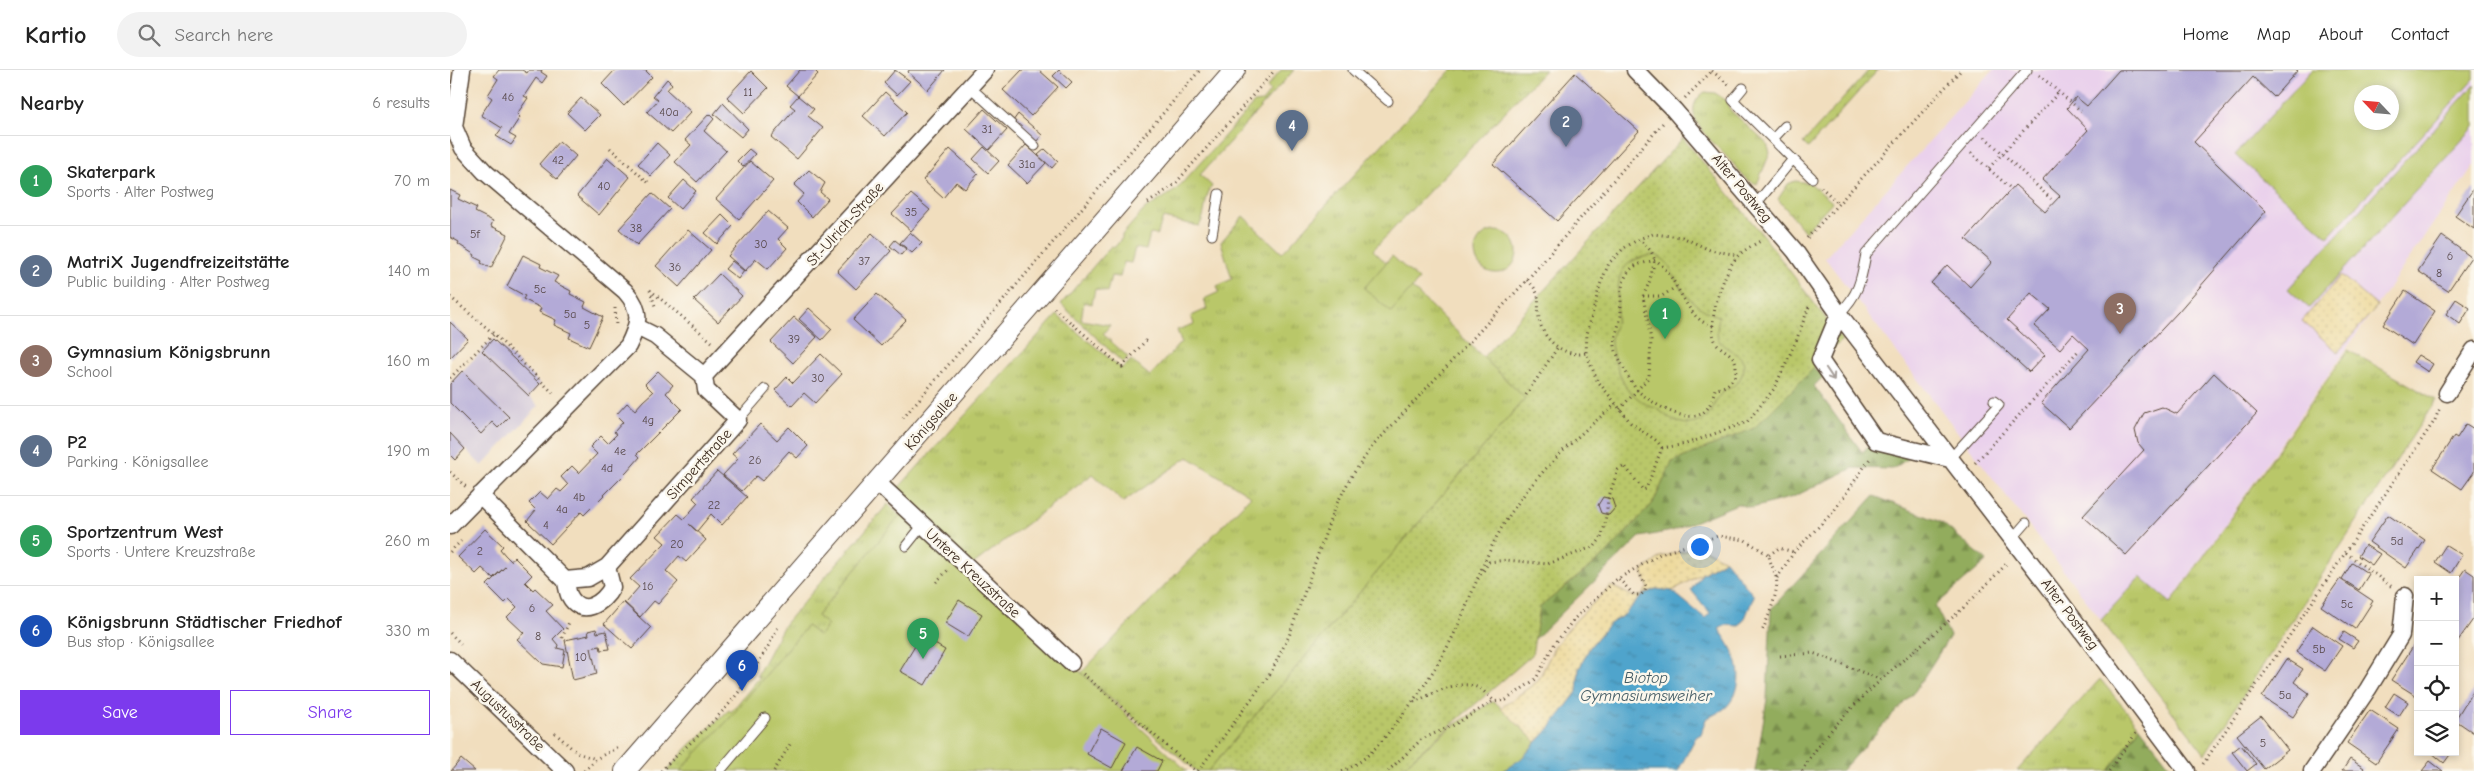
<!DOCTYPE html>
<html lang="en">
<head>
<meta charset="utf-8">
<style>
	:root { --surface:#fff; --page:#f2f2f2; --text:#222; --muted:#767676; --line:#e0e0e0; --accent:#7c3aed }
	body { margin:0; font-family:"Comic Neue",sans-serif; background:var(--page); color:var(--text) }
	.controls { position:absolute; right:15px; bottom:15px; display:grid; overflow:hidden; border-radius:0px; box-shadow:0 2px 8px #0003 }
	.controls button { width:45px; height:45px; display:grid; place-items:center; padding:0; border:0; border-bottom:1px solid var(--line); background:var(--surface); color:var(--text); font:25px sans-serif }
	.compass { position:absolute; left:1904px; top:15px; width:45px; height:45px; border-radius:50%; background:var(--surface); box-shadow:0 2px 8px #0003; rotate:296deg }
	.you { position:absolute; left:1249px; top:476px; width:18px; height:18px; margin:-12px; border:4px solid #fff; border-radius:50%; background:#1a73e8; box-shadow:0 0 0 8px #1a73e833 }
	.badge { display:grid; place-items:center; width:32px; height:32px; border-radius:50%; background:var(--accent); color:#fff; font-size:16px; font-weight:700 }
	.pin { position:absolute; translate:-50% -41px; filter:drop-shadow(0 1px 2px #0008) }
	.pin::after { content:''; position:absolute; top:26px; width:18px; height:15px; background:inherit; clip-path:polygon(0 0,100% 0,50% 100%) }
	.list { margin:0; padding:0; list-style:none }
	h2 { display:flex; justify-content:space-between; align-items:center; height:65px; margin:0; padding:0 20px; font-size:21px }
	h2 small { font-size:16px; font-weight:400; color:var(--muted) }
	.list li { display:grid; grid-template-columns:32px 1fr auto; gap:15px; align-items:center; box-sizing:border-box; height:90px; padding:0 20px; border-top:1px solid var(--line) }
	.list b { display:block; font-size:19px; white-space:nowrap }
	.list p { margin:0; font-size:16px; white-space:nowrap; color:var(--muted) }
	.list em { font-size:16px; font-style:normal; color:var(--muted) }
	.actions { display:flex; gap:10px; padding:15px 20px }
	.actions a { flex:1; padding:11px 0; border:1px solid var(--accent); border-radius:0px; text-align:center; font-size:18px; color:var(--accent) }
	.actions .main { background:var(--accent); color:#fff }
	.icon { flex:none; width:28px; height:28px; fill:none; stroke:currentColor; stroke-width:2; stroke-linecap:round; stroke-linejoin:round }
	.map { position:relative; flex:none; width:2024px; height:701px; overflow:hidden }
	header { display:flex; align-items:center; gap:30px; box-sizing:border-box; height:70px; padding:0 25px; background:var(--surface); border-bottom:1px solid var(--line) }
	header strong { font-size:24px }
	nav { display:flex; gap:28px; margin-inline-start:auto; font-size:18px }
	.search { width:350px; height:45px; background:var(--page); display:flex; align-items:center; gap:12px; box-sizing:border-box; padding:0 18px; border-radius:28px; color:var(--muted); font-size:19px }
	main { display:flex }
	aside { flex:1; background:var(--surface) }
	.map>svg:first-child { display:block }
</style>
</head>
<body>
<header>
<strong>Kartio</strong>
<div class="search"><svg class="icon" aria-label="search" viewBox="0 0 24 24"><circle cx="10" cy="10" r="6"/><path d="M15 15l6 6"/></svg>Search here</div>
<nav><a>Home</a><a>Map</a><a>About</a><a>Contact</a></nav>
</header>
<main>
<aside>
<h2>Nearby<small>6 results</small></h2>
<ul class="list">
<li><span class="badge" style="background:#2e9e5b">1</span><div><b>Skaterpark</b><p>Sports · Alter Postweg</p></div><em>70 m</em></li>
<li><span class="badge" style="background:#5c6f8a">2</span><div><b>MatriX Jugendfreizeitstätte</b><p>Public building · Alter Postweg</p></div><em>140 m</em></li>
<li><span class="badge" style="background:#8d6e63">3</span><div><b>Gymnasium Königsbrunn</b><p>School</p></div><em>160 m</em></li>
<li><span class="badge" style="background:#5c6f8a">4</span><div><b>P2</b><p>Parking · Königsallee</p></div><em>190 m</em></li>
<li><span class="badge" style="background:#2e9e5b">5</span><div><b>Sportzentrum West</b><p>Sports · Untere Kreuzstraße</p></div><em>260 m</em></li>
<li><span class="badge" style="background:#1a4fb4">6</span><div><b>Königsbrunn Städtischer Friedhof</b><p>Bus stop · Königsallee</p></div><em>330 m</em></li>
</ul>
<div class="actions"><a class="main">Save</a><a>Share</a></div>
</aside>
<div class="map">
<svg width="2024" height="701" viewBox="0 0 2024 701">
	<defs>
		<pattern id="grass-tufts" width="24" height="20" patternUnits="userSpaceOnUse" patternTransform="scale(1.25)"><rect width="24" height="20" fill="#b9c769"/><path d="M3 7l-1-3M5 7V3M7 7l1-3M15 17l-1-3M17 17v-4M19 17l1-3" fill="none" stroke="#a0ab5b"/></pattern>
		<pattern id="forest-firs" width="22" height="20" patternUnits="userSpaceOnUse" patternTransform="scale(1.25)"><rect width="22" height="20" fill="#92ac5d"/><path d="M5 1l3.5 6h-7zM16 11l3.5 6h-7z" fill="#788c4c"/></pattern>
		<pattern id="sand-dots" width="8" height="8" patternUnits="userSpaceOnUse" patternTransform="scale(1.25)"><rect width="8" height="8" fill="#eeda9e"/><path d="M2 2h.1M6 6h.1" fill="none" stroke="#cdbb88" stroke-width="1.8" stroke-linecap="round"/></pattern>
		<pattern id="park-dots" width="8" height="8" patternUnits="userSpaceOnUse" patternTransform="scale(1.25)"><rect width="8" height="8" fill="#b9c769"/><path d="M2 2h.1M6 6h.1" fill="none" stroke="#a0ab5b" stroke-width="1.8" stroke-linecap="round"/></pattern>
		<pattern id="water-ripples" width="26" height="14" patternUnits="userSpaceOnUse" patternTransform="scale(1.25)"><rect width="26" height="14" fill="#50a4cc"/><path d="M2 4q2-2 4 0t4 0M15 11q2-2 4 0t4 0" fill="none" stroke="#4486a5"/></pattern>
	</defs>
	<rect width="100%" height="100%" fill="#fbf7ec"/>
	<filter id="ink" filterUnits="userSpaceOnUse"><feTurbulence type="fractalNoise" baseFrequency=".02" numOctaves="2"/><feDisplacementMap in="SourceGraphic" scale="10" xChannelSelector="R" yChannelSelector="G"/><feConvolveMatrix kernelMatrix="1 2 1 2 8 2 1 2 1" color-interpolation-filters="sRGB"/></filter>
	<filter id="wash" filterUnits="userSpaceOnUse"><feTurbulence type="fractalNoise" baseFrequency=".0096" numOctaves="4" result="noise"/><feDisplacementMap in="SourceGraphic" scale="20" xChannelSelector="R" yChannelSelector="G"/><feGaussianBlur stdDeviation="1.12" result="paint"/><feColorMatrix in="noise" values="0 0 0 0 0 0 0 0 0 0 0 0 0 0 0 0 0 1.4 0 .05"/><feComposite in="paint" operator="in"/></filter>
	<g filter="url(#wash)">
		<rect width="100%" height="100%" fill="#f1debe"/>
		<path fill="#ead1ec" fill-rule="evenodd" d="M1543 0H2024V95L1720 533 1690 507 1651 550 1375 188ZM1912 22H1942V52H1912Z"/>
		<path fill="#cabfd6" d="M32 281 89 336 32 396 0 364V314Z"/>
		<path fill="url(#grass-tufts)" stroke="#7a7844" d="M831 0H844L750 105 762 116C753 128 757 144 749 156L713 148 707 165 700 164 696 180 685 178 681 193 674 192 670 207 661 206 657 222 645 219 642 234 634 232 631 250 660 255 653 264 678 287 673 293 611 234 661 176 665 177 672 168V165L694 140 726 120 804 33 812 32 820 22 817 17Z
			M1001 0H1095L923 180 1075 328 758 701H746L631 603 801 426 738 387 673 432 643 404 518 498 441 426 607 245 672 299 681 290 700 306 731 272 727 260 744 254 741 246 757 239 754 229 769 222 767 216 782 209 771 172 793 146 832 183Z
			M1419 0H1428L1358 78 1353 73Z
			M1255 22 1265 23 1277 31 1279 39 1317 74 1320 83 1307 114 1296 109C1289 101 1283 93 1275 85 1260 69 1226 42 1255 22Z
			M1345 111 1360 113 1382 132 1355 162 1328 129 1338 114Z
			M1898 280 1986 330 1755 684 1651 550 1690 507 1721 533Z
			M438 434 450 446 367 546 378 555 369 566 357 556 310 613 258 701H217L238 677 279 640 281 642 309 608 307 605 334 555Z
			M1650 609 1690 657 1659 701H1567Z
			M1042 632H1045L1086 672 1071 689 1053 701H963L955 695 1002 656Z"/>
		<path fill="url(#forest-firs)" stroke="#666b3e" d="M1362 298 1376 304 1364 316 1412 382 1426 371 1454 378 1457 389 1443 399 1403 398 1343 427 1302 438 1287 434 1222 461 1190 467 1084 570 1090 537 1156 484 1203 433 1222 392 1304 358Z
			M1424 426 1491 452 1537 491 1485 536 1500 566 1465 621 1391 701H1305L1317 629 1321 539Z
			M1690 657 1724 701H1659Z"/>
		<path fill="url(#sand-dots)" stroke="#94825e" d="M1891 205 1927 236 1888 282 1852 251Z
			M1250 477 1275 490 1222 521 1206 519 1193 525 1174 545 1158 555 1140 577 1129 599 1127 622 1099 659 1086 672 1051 638 1088 611 1105 576 1126 550 1161 516 1184 527 1192 525 1198 517 1192 501 1211 487Z"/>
		<path fill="url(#park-dots)" stroke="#7a7844" d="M1233 68 1315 168 1392 270 1304 358 1222 392 1203 433 1156 484 1090 537 1082 585 948 701H758L1075 328 1033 287Z"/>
		<path fill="#b9c769" stroke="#7a7844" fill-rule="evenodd" d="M1862 0H2024V9L1878 167 1785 85ZM1942 22V52H1912V22Z
			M2024 15V57L1859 238 1838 219Z
			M1025 182a21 21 0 1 1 42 0a21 21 0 1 1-42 0Z
			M1206 185C1222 193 1219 199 1227 212 1238 229 1250 241 1269 246 1268 254 1265 265 1270 272 1278 282 1299 284 1293 302 1287 319 1278 316 1270 325 1263 333 1264 344 1253 350 1237 359 1222 351 1209 340 1206 337 1203 338 1199 336 1192 332 1180 323 1176 317 1170 308 1160 280 1161 270 1162 262 1167 253 1167 245 1169 211 1163 189 1206 185Z
			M942 186 969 210 941 242 914 218Z
			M455 439 737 701H230L279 649 357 556 369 566 378 555 367 546Z"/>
		<path fill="url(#water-ripples)" stroke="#466775" d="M1275 490 1304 526 1295 548 1289 556 1276 555 1269 559C1285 581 1299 608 1279 634 1275 640 1263 645 1256 649L1251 664 1246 667 1228 701H1053L1071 689 1099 659 1127 622 1129 599 1140 577 1158 555 1174 545 1193 525 1206 519 1222 521 1255 548 1260 543 1241 520 1252 504Z"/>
		<g id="blocks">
			<path fill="#b3aad7" d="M49 0H72L77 3 79 0H92L91 2 97 6 92 13 86 8 74 26 78 28 67 44 70 47 59 64 66 68 61 75 46 66 52 58 31 45 42 28 38 25 48 9 44 6Z
				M165 0H195L202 7 174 36 152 14Z
				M350 0H364L368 4 348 26 336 16Z
				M445 0 460 11 447 25 434 13Z
				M459 0H495L478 20 458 2Z
				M572 0H589L608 17 581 46 553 20Z
				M609 0 622 12 616 18 603 6Z
				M1669 0H1848L1824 27 1803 7 1744 72 1816 141 1728 242 1619 358 1591 333 1639 279 1623 264 1610 279 1584 256 1600 239 1581 223 1557 250 1595 285 1579 302 1481 213 1497 195 1520 217 1542 192 1516 169 1565 115 1595 142 1610 126 1592 110 1638 60 1617 38 1626 27 1637 36Z
				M301 1 318 18 294 43 277 27Z
				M1125 3 1189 61 1107 151 1043 94Z
				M217 9 222 14 217 20 241 42 221 63 197 42 208 30 203 26Z
				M435 22 457 42 435 66 413 46Z
				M348 26 364 39 358 46 373 58 347 89 321 67 345 39 340 35Z
				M131 28 150 45 135 60 117 43Z
				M273 33 298 59 291 67 264 44Z
				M534 39 557 60 539 80 516 59Z
				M259 44 264 49 254 61 276 81 247 112 225 92 241 75 235 70Z
				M568 44 592 65 586 72 563 51Z
				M109 71 126 86 107 109 89 94Z
				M207 73 220 85 201 106 188 94Z
				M576 75 596 93 577 113 558 95Z
				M534 77 549 91 538 103 523 89Z
				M299 79 305 84 293 97 287 91Z
				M500 79 528 104 515 119 506 112 493 128 473 110Z
				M595 79 608 91 602 98 588 85Z
				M158 88 180 107 149 145 127 126Z
				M300 91 323 111 289 149 266 129Z
				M359 100 375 113 370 122 378 129 362 147 347 132 354 124 344 115Z
				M234 110 246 121 230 139 218 128Z
				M2024 118V159L2005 146Z
				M0 120 10 125 8 129 27 138 25 142 43 151 41 156 58 164 41 198 31 193 32 191 24 187 25 185 8 174 9 172 0 167Z
				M202 123 220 139 187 175 169 159Z
				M461 124 480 140 461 161 442 144Z
				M318 141 338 158 328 169 337 178 318 199 306 189 295 201 278 186Z
				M272 145 283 156 267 174 255 163Z
				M238 160 261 180 229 217 206 196Z
				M460 162 472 173 462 183 450 173Z
				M422 163 441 181 406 219 387 201Z
				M1992 166 2021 187 1998 221 1968 201Z
				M445 170 456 179 451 185 440 176Z
				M73 185 91 194 90 197 108 206 104 212 121 221 120 224 136 232 134 237 153 247 139 277 119 268 121 263 104 255 106 250 89 242 91 238 73 229 75 226 57 216Z
				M282 191 294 201 288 209 275 199Z
				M269 204 292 226 268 252 244 230Z
				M1955 221 1985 241 1963 275 1933 255Z
				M427 224 456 250 431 276 403 250Z
				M2006 229 2020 238 2010 254 1996 244Z
				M359 238 382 259 372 270 349 249Z
				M344 247 367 267 343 293 321 272Z
				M0 252 18 269 0 288Z
				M43 269 90 314 79 326 32 281Z
				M371 284 392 304 365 333 354 323 342 336 325 320 337 307 343 313Z
				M1968 285 1983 294 1978 302 1963 292Z
				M12 301 59 347 48 358 42 352 31 364 0 333V314Z
				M208 301 223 315 216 323 232 339 187 384 190 387 177 402 134 445 131 442 101 474 77 451 86 440 79 433 90 422 98 429 107 419 111 422 118 415 111 407 122 396 129 403 147 384 140 377 151 366 158 373 167 364 164 362 173 352 166 345 177 333 185 340 193 331 203 322 195 314Z
				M1764 303 1807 343 1676 485 1633 446 1694 380 1688 373 1685 360 1694 343 1712 337 1727 344Z
				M310 354 327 370 339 357 358 376 347 388 339 381 312 411 306 406 292 421 273 405 288 389 282 384Z
				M2016 354 2024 359V402L2012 419 1982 399 2004 366 2007 368Z
				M0 363 15 379 5 390 0 385Z
				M267 401 297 427 272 455 261 444 247 461 239 454 256 470 236 492 229 486 216 501 228 512 208 534 204 531 190 547 175 533 189 517 180 509 215 473 207 466 228 444 234 449 248 433 243 428Z
				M1153 427 1162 429 1165 438 1159 445 1151 443 1148 435Z
				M1938 445 1975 470 1956 498 1919 472Z
				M35 459 53 476 50 479 55 485 61 491 64 487 82 505 75 512 83 520 85 518 103 535 96 541 113 559 103 569 108 575 107 578 115 580 112 597 93 594 67 569 74 563 57 547 67 537 59 529 55 533 37 515 56 496 43 508 32 498 26 504 8 487Z
				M1915 475 1930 484 1922 495 1908 486Z
				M1996 475 2012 485 2001 503 1985 492Z
				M1902 493 1919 504 1909 520 1892 509Z
				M2015 499 2024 505V548L2005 575V513Z
				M1890 509 1923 531 1905 559 1871 536Z
				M509 530 532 544 518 567 495 553Z
				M173 532 201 558 182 579 154 554Z
				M1863 556 1892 576 1875 601 1846 582Z
				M146 559 147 563 156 561 160 579 151 580 150 576 141 578 147 604 123 610 115 570 139 565 138 561Z
				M1894 562 1908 571 1903 578 1889 569Z
				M471 566 495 580 475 615 450 601Z
				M1966 572 1968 573V627L1941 610Z
				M1837 589 1853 599 1844 612 1859 623 1843 647 1812 627Z
				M2024 619V663L2005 650Z
				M1944 623 1958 632 1949 646 1935 637Z
				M1920 640 1949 659 1926 693 1897 673Z
				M1811 646 1838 680 1814 699 1787 665Z
				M651 658 676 672 662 698 637 684Z
				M1791 675 1806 694 1797 701 1782 682Z
				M687 677 712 691 707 701H673Z
				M1981 682H2002L1994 693Z
				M11 689 25 701H1Z
				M1900 689 1914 698 1912 701H1892Z
				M1980 691 1993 701H1972Z"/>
		</g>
	</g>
	<g filter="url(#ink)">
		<use href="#blocks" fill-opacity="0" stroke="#564536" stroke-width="1"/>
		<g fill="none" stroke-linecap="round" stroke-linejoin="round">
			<defs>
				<path id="service" d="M903 0 938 31
					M520 17 585 76
					M1293 18 1283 30 1362 108
					M1323 69 1335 56
					M1306 134 1343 89
					M762 165 769 124
					M1389 244C1409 224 1411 211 1416 184L1577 0
					M288 350 315 319
					M1500 389 1549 335 1544 331
					M1562 469 1576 453
					M456 476 472 456
					M270 701 315 648"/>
				<path id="minor" d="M1185 0 1224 40 1345 181 1389 244 1603 522 1737 701
					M1389 244 1370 290 1426 371 1500 389
					M254 306 535 0
					M1997 323 2024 280
					M427 412 621 593
					M30 425 115 510
					M0 456 178 276C189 254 193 241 175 221L35 102 13 78 4 57 12 0
					M157 497 162 517C154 533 131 549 119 525 117 520 117 514 115 510L138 508 157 497 288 350 256 320 254 306 205 266 187 257
					M0 590 115 701
					M1862 701 1918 619 1951 565 1955 526"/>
				<path id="tertiary" d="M175 701 785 0"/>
			</defs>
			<use href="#service" stroke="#564536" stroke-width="11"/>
			<use href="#minor" stroke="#564536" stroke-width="19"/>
			<use href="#tertiary" stroke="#564536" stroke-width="22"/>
			<path stroke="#564536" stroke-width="3" stroke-dasharray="1 4" stroke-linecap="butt" d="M1262 1 1279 15
				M1589 5 1631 41
				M1235 28 1263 0
				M1535 67 1601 129
				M160 78 200 114
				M1521 83 1559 117
				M1539 98 1609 22
				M1371 117 1389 134
				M698 133 724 115 825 0
				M1357 168 1511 0
				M1077 210C1095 226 1085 234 1090 253 1095 272 1117 288 1136 283
				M200 220 205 236
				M200 220 262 272
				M1193 226H1212L1226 217
				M0 227 44 264 104 324
				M165 238 166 257
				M604 238 672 297 698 268
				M1263 256C1234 250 1229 205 1205 190 1199 192 1192 193 1187 195 1169 204 1171 227 1171 244 1170 255 1162 270 1166 281 1169 289 1182 316 1188 321 1202 333 1239 358 1256 340 1261 335 1263 326 1265 319 1277 318 1287 309 1286 297 1286 284 1274 282 1267 274 1254 257 1274 200 1287 187 1293 180 1304 175 1312 170
				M0 308 44 264
				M1076 325 1108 277
				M1170 339 1199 307 1201 270 1193 226 1199 213 1205 190 1201 181 1189 169
				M453 348 750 0
				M1212 378 1207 371 1181 353 1170 339 1147 310 1136 283 1137 264 1150 215 1159 193 1174 178 1189 169 1203 164 1232 167 1260 180 1288 185
				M1212 378 1236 374 1297 352 1324 319 1346 271 1360 234
				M1525 393 1630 279
				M0 402 16 417
				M0 482 11 471
				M1896 483 1942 517
				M1319 485 1329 478 1344 482
				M1327 508 1344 482 1384 441 1421 387
				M1028 509 1039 492 1057 490 1098 494 1145 476 1151 468 1155 455 1158 429 1168 400 1175 396 1193 420 1196 419 1212 378
				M1169 509 1184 525H1191L1195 521 1196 516 1187 499
				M486 512 498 500
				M0 563 13 576
				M112 568 120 550
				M1330 586 1363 583 1432 610
				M633 604 746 701
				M964 632C983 624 1008 608 1029 618 1034 621 1040 627 1044 631
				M105 663 127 683 146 689
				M1753 694 1985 350 1990 337
				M134 701 146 689 168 677
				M211 701C228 683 247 668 264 650 291 624 311 591 328 557
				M324 701 342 671
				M748 701 820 604 839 566 884 439 901 407 922 377 1077 210 1213 53
				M892 701C913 694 930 674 943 657 967 627 988 597 1005 562 1021 528 1032 492 1051 459 1080 409 1122 370 1166 334
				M938 701 972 669 1002 656 1042 632 1056 630 1086 609 1103 576 1125 548 1166 510 1210 484 1268 466 1295 470 1319 485C1320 494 1324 499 1326 507 1330 521 1317 549 1312 562
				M1352 701C1386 641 1460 586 1512 539 1528 524 1543 508 1558 492
				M1659 701 1686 663"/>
			<use href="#service" stroke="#fff" stroke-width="9"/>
			<use href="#minor" stroke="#fff" stroke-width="16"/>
			<use href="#tertiary" stroke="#fff" stroke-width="20"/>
		</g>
		<defs><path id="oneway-shaft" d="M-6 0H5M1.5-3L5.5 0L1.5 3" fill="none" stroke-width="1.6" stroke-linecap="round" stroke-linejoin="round" transform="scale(1.25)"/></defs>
		<use stroke="#a79f9a" href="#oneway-shaft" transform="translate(1380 304) rotate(56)"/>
	</g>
	<g text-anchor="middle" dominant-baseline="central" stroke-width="5" stroke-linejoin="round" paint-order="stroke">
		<g font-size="12" fill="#594a4c">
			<text x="298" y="22">11</text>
			<text x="58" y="27">46</text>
			<text x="219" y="42">40a</text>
			<text x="537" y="59">31</text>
			<text x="108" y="90">42</text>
			<text x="577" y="94">31a</text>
			<text x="154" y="116">40</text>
			<text x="461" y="142">35</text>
			<text x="186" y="158">38</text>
			<text x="25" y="164">5f</text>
			<text x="311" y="174">30</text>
			<text x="2000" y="186">6</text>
			<text x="414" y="191">37</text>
			<text x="225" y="197">36</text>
			<text x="1989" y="203">8</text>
			<text x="90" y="219">5c</text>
			<text x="120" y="244">5a</text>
			<text x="137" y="255">5</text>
			<text x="344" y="269">39</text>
			<text x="368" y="308">30</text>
			<text x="198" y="350">4g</text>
			<text x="170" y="381">4e</text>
			<text x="305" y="390">26</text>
			<text x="157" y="398">4d</text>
			<text x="129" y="427">4b</text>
			<text x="264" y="435">22</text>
			<text x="112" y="439">4a</text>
			<text x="96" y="455">4</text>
			<text x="1947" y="471">5d</text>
			<text x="227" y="474">20</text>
			<text x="30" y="481">2</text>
			<text x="198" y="516">16</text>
			<text x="1897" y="534">5c</text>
			<text x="82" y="538">6</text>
			<text x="88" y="566">8</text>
			<text x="1869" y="579">5b</text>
			<text x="131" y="587">10</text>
			<text x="1835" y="625">5a</text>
			<text x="1813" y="673">5</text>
		</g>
		<g font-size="15" fill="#3b2a1e" stroke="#fbf7ec">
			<text transform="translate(1292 118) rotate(50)">Alter Postweg</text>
			<text transform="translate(395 154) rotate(-48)">St.-Ulrich-Straße</text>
			<text transform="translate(481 351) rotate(-49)">Königsallee</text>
			<text transform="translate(249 394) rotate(-48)">Simpertstraße</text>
			<text transform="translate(523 503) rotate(43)">Untere Kreuzstraße</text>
			<text transform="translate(1620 544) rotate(53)">Alter Postweg</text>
			<text transform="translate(58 645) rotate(44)">Augustusstraße</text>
		</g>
		<g font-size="16" font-style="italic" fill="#435b64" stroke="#fbf7ec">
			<text x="1196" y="608">Biotop<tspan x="1196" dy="18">Gymnasiumsweiher</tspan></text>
		</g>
	</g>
</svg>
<div class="controls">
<button>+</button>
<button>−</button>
<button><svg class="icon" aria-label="locate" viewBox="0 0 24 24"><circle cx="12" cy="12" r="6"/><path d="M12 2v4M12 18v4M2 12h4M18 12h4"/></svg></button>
<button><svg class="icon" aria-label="layers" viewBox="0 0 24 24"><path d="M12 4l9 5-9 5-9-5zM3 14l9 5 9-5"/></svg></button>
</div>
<svg class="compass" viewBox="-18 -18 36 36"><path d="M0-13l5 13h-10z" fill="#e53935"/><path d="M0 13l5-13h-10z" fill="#767676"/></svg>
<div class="you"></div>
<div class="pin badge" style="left:1215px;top:269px;background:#2e9e5b">1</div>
<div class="pin badge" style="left:1116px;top:77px;background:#5c6f8a">2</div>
<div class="pin badge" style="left:1670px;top:264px;background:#8d6e63">3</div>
<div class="pin badge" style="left:842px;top:81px;background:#5c6f8a">4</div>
<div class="pin badge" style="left:473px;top:589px;background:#2e9e5b">5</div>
<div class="pin badge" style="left:292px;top:621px;background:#1a4fb4">6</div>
</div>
</main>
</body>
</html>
